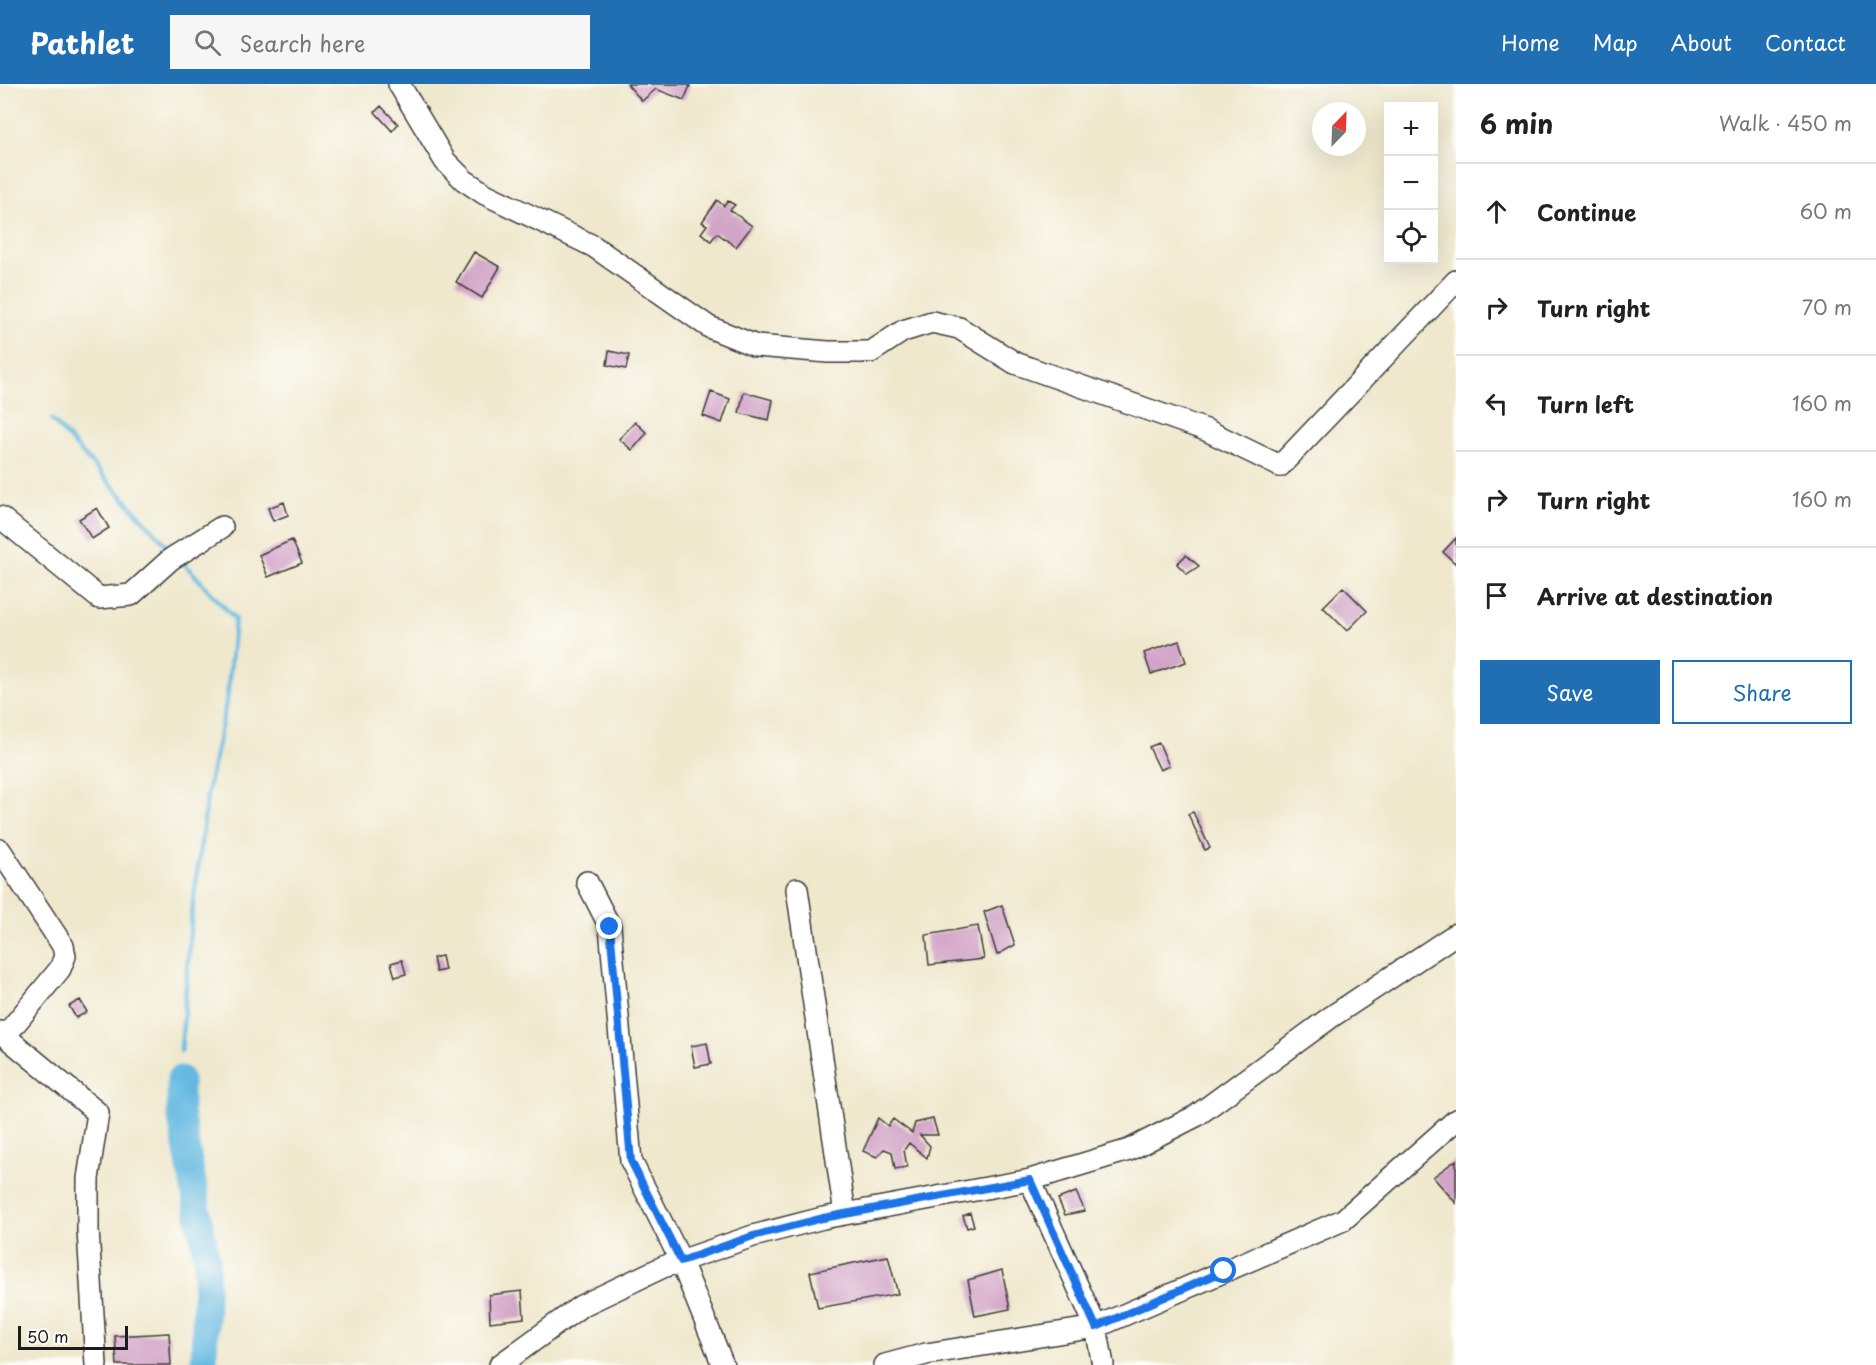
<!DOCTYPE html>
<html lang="en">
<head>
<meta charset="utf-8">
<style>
	:root { --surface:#fff; --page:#f6f6f6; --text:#222; --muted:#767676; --line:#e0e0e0; --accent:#1f6fb2 }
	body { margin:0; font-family:"Playpen Sans",sans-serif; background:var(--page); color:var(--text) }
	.controls { position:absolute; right:18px; top:18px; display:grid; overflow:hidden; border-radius:0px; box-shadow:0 6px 24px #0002 }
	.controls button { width:54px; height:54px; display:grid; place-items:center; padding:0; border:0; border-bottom:2px solid var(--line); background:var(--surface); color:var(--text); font:30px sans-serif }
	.compass { position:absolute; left:1312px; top:18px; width:54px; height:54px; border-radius:50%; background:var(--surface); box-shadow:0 6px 24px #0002; rotate:23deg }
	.scale { position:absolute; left:18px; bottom:15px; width:110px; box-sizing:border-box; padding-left:6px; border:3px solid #1c1c1c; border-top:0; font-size:16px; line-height:21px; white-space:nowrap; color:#1c1c1c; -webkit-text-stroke:4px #fdfcf7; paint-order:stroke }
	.stop { position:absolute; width:18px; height:18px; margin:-14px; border:4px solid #1a73e8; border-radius:50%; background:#fff }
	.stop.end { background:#1a73e8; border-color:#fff; box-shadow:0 2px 6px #0008 }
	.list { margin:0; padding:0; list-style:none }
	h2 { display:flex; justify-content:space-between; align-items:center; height:78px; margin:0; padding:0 24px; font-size:26px }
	h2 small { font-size:20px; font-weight:400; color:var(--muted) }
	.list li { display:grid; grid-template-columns:39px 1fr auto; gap:18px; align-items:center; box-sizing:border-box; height:96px; padding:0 24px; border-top:2px solid var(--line) }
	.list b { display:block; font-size:22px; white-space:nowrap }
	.list em { font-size:20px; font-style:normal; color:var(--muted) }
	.actions { display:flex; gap:12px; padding:18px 24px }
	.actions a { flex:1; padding:14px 0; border:2px solid var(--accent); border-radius:0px; text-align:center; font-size:21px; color:var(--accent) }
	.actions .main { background:var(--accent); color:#fff }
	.icon { flex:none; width:33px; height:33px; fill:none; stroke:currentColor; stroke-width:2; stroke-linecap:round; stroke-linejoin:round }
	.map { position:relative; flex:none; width:1456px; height:1281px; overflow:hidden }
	header { display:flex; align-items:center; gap:36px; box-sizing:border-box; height:84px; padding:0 30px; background:var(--accent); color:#fff }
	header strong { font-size:28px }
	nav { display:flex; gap:33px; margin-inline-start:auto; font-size:21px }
	.search { width:420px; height:54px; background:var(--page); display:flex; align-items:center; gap:15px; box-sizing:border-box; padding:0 21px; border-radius:0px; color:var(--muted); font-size:22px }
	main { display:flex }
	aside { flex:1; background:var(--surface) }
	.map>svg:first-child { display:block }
</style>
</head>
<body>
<header>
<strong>Pathlet</strong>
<div class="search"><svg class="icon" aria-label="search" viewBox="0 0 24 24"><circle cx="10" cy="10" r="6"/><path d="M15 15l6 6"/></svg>Search here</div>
<nav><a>Home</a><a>Map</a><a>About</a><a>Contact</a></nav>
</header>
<main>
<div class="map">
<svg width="1456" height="1281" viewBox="0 0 1456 1281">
	<rect width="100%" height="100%" fill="#fdfcf7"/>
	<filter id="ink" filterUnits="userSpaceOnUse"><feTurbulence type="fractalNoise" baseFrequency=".0167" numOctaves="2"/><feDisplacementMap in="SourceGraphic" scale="12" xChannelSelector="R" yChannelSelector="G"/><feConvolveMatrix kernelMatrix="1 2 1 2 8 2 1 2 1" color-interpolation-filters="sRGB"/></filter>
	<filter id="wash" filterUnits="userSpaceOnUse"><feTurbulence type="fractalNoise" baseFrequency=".008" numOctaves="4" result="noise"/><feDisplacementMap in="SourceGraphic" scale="24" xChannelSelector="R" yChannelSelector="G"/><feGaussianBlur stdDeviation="1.35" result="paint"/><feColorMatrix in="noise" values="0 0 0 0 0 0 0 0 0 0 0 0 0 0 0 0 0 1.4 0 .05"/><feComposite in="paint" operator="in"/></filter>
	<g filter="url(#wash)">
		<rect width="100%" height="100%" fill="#efe8cd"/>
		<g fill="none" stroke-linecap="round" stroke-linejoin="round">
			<path stroke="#65b9e1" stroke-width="4.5" d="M52 336 172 467
				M180 475 235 535 227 615 208 705 191 836 181 967"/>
			<path stroke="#65b9e1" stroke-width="27" d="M180 995V1028L207 1176 204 1281"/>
		</g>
		<g id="blocks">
			<path fill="#d2a4c8" d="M627 0H685L690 2 684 16 656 5 642 17Z
				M381 22 398 40 392 47 375 28Z
				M717 116 724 122 728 117 735 121 730 126 752 142 736 163 717 149 711 157 701 149 707 141 702 138Z
				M474 168 500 183 482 214 456 198Z
				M609 267 629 271 626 285 607 281Z
				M711 308 730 315 722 339 703 332Z
				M744 308 773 316 769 336 739 329Z
				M635 338 647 349 632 366 619 355Z
				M284 418 288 431 273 437 268 424Z
				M97 424 109 444 92 455 79 435Z
				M1456 454V480L1443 468Z
				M292 456 302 479 268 493 259 471Z
				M1186 471 1199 482 1187 490 1177 480Z
				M1343 503 1367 527 1347 547 1323 523Z
				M1179 557 1186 578 1151 590 1144 569Z
				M1159 659 1169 682 1160 686 1149 663Z
				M1193 728 1210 764 1205 766 1188 730Z
				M1002 821 1015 861 997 871 984 828Z
				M978 842 984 875 929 881 926 851Z
				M442 872 445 886 436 888 433 874Z
				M402 876 406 890 395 893 391 879Z
				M80 916 87 928 76 934 69 922Z
				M707 959 711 980 695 983 691 962Z
				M878 1034 888 1042 893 1035 912 1049 915 1039 933 1035 938 1051H920L930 1062 927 1074 909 1059 904 1066 907 1083 895 1085 892 1068 884 1065 877 1073 863 1067Z
				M1456 1076V1119L1433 1093Z
				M1076 1108 1085 1127 1065 1131 1058 1115Z
				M970 1129 974 1142 967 1144 963 1132Z
				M888 1172 898 1210 818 1224 810 1188Z
				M1002 1186 1010 1225 975 1232 968 1196Z
				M522 1207 524 1234 490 1238 489 1211Z
				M169 1249 171 1281H117L115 1252Z"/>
		</g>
	</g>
	<g filter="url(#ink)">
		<use href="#blocks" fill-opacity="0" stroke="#3c3b37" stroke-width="1.5"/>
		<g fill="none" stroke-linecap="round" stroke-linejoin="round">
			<defs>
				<path id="minor" d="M399 0 445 77 464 96 485 110 593 162 709 243 756 262 828 268H871L903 247 932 238 959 244 1015 279 1206 346 1280 382 1456 197
					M0 433 99 514 131 511 171 475 222 443
					M0 766 63 862 65 872 60 885 5 952
					M587 798 610 843 631 1077 681 1177 723 1281
					M797 805 845 1130
					M0 948 98 1029 88 1095V1146L96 1281
					M1030 1096 1096 1243 1103 1281
					M500 1281 581 1222 663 1183 753 1152 823 1134 1030 1096 1129 1066 1196 1032 1331 933 1456 850
					M885 1281 926 1270 1096 1243 1343 1136 1456 1036"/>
			</defs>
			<use href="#minor" stroke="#3c3b37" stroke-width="24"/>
			<use href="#minor" stroke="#fff" stroke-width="21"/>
		</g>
	</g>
	<g fill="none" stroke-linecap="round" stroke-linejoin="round" filter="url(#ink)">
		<path stroke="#1a73e8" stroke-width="8" d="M610 843 631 1077 681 1177 753 1152 823 1134 1030 1096 1096 1243 1224 1187"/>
	</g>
</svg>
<div class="controls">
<button>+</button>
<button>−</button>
<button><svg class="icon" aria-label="locate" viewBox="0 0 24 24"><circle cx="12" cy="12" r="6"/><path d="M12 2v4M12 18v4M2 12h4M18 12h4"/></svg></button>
</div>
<svg class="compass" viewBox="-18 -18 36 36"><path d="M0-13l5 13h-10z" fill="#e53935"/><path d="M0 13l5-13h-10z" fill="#767676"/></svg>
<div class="scale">50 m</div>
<div class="stop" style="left:1224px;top:1187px"></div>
<div class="stop end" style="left:610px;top:843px"></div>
</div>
<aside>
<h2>6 min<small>Walk · 450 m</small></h2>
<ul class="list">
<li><svg class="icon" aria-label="ahead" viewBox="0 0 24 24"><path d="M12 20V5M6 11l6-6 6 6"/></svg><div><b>Continue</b></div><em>60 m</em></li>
<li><svg class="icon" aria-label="right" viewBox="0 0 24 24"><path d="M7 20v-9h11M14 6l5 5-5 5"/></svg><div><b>Turn right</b></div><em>70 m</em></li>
<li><svg class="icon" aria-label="left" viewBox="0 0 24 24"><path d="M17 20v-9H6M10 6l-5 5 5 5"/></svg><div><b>Turn left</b></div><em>160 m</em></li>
<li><svg class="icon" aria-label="right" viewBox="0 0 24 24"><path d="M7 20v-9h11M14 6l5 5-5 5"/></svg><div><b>Turn right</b></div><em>160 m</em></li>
<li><svg class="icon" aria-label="arrive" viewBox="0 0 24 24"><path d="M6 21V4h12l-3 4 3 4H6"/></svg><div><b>Arrive at destination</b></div></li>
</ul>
<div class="actions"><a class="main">Save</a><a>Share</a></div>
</aside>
</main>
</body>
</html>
